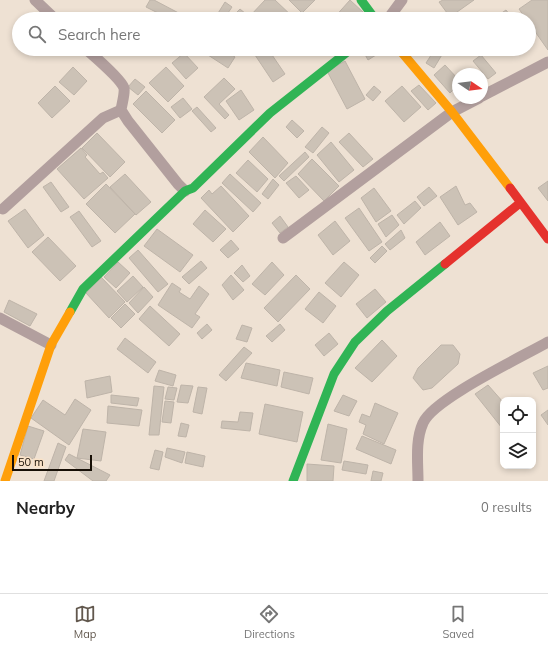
<!DOCTYPE html>
<html lang="en">
<head>
<meta charset="utf-8">
<style>
	:root { --surface:#fff; --page:#f2f2f2; --text:#222; --muted:#767676; --line:#e0e0e0; --accent:#62584e }
	body { margin:0; font-family:Mulish,sans-serif; background:var(--page); color:var(--text) }
	.controls { position:absolute; right:12px; bottom:12px; display:grid; overflow:hidden; border-radius:8px; box-shadow:0 2px 6px #0003 }
	.controls button { width:36px; height:36px; display:grid; place-items:center; padding:0; border:0; border-bottom:1px solid var(--line); background:var(--surface); color:var(--text); font:20px sans-serif }
	.compass { position:absolute; left:452px; top:68px; width:36px; height:36px; border-radius:50%; background:var(--surface); box-shadow:0 2px 6px #0003; rotate:103deg }
	.scale { position:absolute; left:12px; bottom:10px; width:80px; box-sizing:border-box; padding-left:4px; border:2px solid #170f06; border-top:0; font-size:11px; line-height:14px; white-space:nowrap; color:#170f06; -webkit-text-stroke:3px #f9e2c8; paint-order:stroke }
	.list { margin:0; padding:0; list-style:none }
	h2 { display:flex; justify-content:space-between; align-items:center; height:52px; margin:0; padding:0 16px; font-size:17px }
	h2 small { font-size:13px; font-weight:400; color:var(--muted) }
	.icon { flex:none; width:22px; height:22px; fill:none; stroke:currentColor; stroke-width:2; stroke-linecap:round; stroke-linejoin:round }
	.map { position:relative; flex:none; width:548px; height:481px; overflow:hidden }
	.search { position:absolute; background:var(--surface); box-shadow:0 2px 6px #0003; left:12px; right:12px; top:12px; height:44px; display:flex; align-items:center; gap:10px; box-sizing:border-box; padding:0 14px; border-radius:22px; color:var(--muted); font-size:15px }
	.sheet { height:112px; background:var(--surface) }
	nav { display:flex; justify-content:space-around; align-items:center; box-sizing:border-box; height:56px; border-top:1px solid var(--line); background:var(--surface); font-size:11px; color:var(--muted) }
	nav a { display:grid; justify-items:center; gap:2px }
	nav .on { color:var(--accent) }
	.map>svg:first-child { display:block }
</style>
</head>
<body>
<div class="map">
<svg width="548" height="481" viewBox="0 0 548 481">
	<rect width="100%" height="100%" fill="#eee1d3"/>
	<path fill="#ccc2b6" stroke="#beb4a9" d="M150 0H154L190 19H170L146 7Z
		M265 0H275L295 19H252L250 16Z
		M289 0H315L302 13Z
		M350 0 364 13 358 19H333Z
		M443 0H474L450 17 439 2Z
		M532 0H548V50L529 23V19H526L519 9Z
		M225 2 232 7 224 19H217L215 18Z
		M240 9 252 19H240L235 14Z
		M506 10 513 19H493Z
		M212 49H223L235 57 228 68 208 55Z
		M264 49H268L285 74 273 82 255 55Z
		M362 49H383L384 50 368 60Z
		M435 49 443 53 434 68 426 63Z
		M184 53 198 68 186 79 172 63Z
		M481 55 496 73 488 79 473 61Z
		M345 61 365 99 347 109 327 71Z
		M445 65 458 79V85L450 93 434 75Z
		M73 67 87 81 74 95 59 82Z
		M166 67 184 86 168 102 149 83Z
		M224 78 235 89 219 104 229 115 225 119 204 97Z
		M135 79 145 87 138 95 128 87Z
		M419 85 436 103 428 110 411 91Z
		M55 86 70 101 52 118 38 103Z
		M374 86 381 92 373 101 366 95Z
		M402 86 421 107 404 122 385 101Z
		M241 90 254 110 239 120 226 101Z
		M146 91 175 120 162 133 133 104Z
		M183 98 192 109 180 118 171 107Z
		M197 107 216 128 211 132 192 111Z
		M292 120 304 131 297 138 286 127Z
		M322 127 329 133 313 153 305 147Z
		M97 133 125 162 110 177 82 148Z
		M349 133 373 159 363 167 339 142Z
		M263 137 288 163 275 178 249 152Z
		M331 142 354 170 339 182 317 155Z
		M81 148 87 155 85 157 100 174 103 172 108 178 84 199 57 169Z
		M305 152 309 157 284 181 279 176Z
		M312 159 339 186 324 201 298 174Z
		M248 160 268 179 257 192 236 173Z
		M125 174 151 202 136 215 110 187Z
		M230 174 261 203 253 212 222 183Z
		M296 176 309 190 299 198 286 183Z
		M273 179 279 185 268 199 262 194Z
		M548 181V201L538 188Z
		M51 182 69 207 61 212 43 187Z
		M106 184 135 214 115 233 86 204Z
		M221 186 249 216 233 232 201 198 209 190 212 194Z
		M456 186 465 205 470 203 477 212 458 225 440 197Z
		M429 187 437 196 424 206 417 197Z
		M374 188 391 211 376 222 361 198Z
		M415 201 421 208 404 224 397 215Z
		M359 208 382 242 369 251 345 218Z
		M25 209 44 235 28 248 8 221Z
		M205 210 226 229 213 242 193 224Z
		M79 211 101 241 92 247 70 217Z
		M392 215 399 225 386 237 378 224Z
		M280 216 288 227 280 233 272 223Z
		M335 221 350 241 333 255 318 235Z
		M440 222 450 236 425 255 416 242Z
		M157 229 193 255 180 272 144 246Z
		M401 230 405 238 390 250 385 244Z
		M48 237 76 266 60 281 32 252Z
		M231 240 239 249 228 258 220 250Z
		M382 246 387 251 375 263 370 258Z
		M138 250 168 284 158 292 129 258Z
		M201 261 207 268 189 284 182 277Z
		M118 262 130 273 116 288 104 277Z
		M272 262 284 275 265 295 252 284Z
		M344 262 359 275 341 297 325 283Z
		M242 265 250 276 243 282 234 273Z
		M231 275 244 290 233 300 222 285Z
		M296 275 310 289 278 322 264 308Z
		M133 276 143 287 127 302 117 291Z
		M101 277 125 302 109 318 86 293Z
		M172 283 181 289 179 292 190 299 199 286 209 294 195 314 200 317 192 328 158 305Z
		M144 287 153 297 138 313 129 303Z
		M375 289 386 302 367 318 356 304Z
		M319 292 336 306 323 323 305 309Z
		M9 300 37 314 30 326 4 312Z
		M125 304 135 314 121 328 111 318Z
		M150 306 180 334 169 346 139 319Z
		M207 324 212 330 202 339 197 333Z
		M280 324 285 330 272 342 266 336Z
		M242 325 252 328 247 342 236 339Z
		M329 333 338 344 324 356 315 345Z
		M125 338 156 362 148 373 117 349Z
		M382 340 397 356 372 382 355 368Z
		M441 345H453L460 354 458 364 432 388 423 390 413 378 418 368Z
		M244 347 252 353 226 381 219 375Z
		M246 363 280 370 277 386 241 378Z
		M548 366V388L543 390 533 373Z
		M159 370 176 375 173 386 155 381Z
		M284 372 313 378 309 394 281 387Z
		M110 376 112 392 87 398 85 381Z
		M181 385 193 386 188 403 177 402Z
		M488 385 503 402 502 428 475 394Z
		M154 386 164 387 159 435H149Z
		M168 387 177 388 174 400 165 399Z
		M198 387 207 388 202 414 193 412Z
		M111 395 139 398 137 406 111 403Z
		M343 395 357 401 349 416 334 411Z
		M75 399 91 410 69 445 31 418 43 400 65 415Z
		M165 401 174 402 171 423 162 422Z
		M375 403 398 413 384 444 363 434 366 425 359 422 362 414 370 417Z
		M265 404 303 412 297 442 259 434Z
		M108 406 142 410 139 426 107 423Z
		M548 410V425L541 415Z
		M240 412 253 413 250 431 221 428 222 421 238 422Z
		M181 423 189 425 186 437 178 436Z
		M328 424 347 429 341 463 321 460Z
		M28 426 44 431 34 459 20 455Z
		M83 429 106 432 101 461 77 458Z
		M362 436 396 450 391 464 356 449Z
		M58 443 66 447 54 481H44Z
		M167 448 185 452 182 463 165 457Z
		M155 450 163 452 159 470 150 468Z
		M187 452 205 456 203 467 185 463Z
		M69 454 110 475 106 481H93L65 460Z
		M344 461 368 465 366 474 342 470Z
		M307 464 334 466 333 481H307Z
		M373 471 383 473 381 481H371Z"/>
	<g fill="none" stroke-linecap="round" stroke-linejoin="round">
		<path stroke="#b29f9e" stroke-width="11" d="M35 0 55 19
			M388 19 402 0
			M86 49C94 56 121 79 124 88 125 94 122 103 121 110L128 121 178 184 185 191
			M482 96 548 62
			M3 209 103 118 121 110
			M283 238 452 112 479 98
			M0 318 51 345
			M418 481C418 462 415 441 423 423 433 399 522 357 548 342"/>
		<path stroke="#30b455" stroke-width="9" d="M361 0 375 19
			M70 312 83 289 185 191 193 188 270 113 351 49
			M293 481 334 374 355 342 387 311 445 264"/>
		<path stroke="#ff9f0a" stroke-width="9" d="M399 49 452 112 510 188
			M5 481 51 345 70 312"/>
		<path stroke="#e5322d" stroke-width="9" d="M510 188 548 239
			M445 264 520 203"/>
	</g>
</svg>
<div class="controls">
<button><svg class="icon" aria-label="locate" viewBox="0 0 24 24"><circle cx="12" cy="12" r="6"/><path d="M12 2v4M12 18v4M2 12h4M18 12h4"/></svg></button>
<button><svg class="icon" aria-label="layers" viewBox="0 0 24 24"><path d="M12 4l9 5-9 5-9-5zM3 14l9 5 9-5"/></svg></button>
</div>
<svg class="compass" viewBox="-18 -18 36 36"><path d="M0-13l5 13h-10z" fill="#e53935"/><path d="M0 13l5-13h-10z" fill="#767676"/></svg>
<div class="scale">50 m</div>
<div class="search"><svg class="icon" aria-label="search" viewBox="0 0 24 24"><circle cx="10" cy="10" r="6"/><path d="M15 15l6 6"/></svg>Search here</div>
</div>
<section class="sheet">
<h2>Nearby<small>0 results</small></h2>
<ul class="list">
</ul>
</section>
<nav>
<a class="on"><svg class="icon" aria-label="map" viewBox="0 0 24 24"><path d="M3 6l6-2 6 2 6-2v14l-6 2-6-2-6 2zM9 4v14M15 6v14"/></svg>Map</a>
<a><svg class="icon" aria-label="directions" viewBox="0 0 24 24"><path d="M12 3l9 9-9 9-9-9zM9 14v-3h6M13 9l2 2-2 2"/></svg>Directions</a>
<a><svg class="icon" aria-label="saved" viewBox="0 0 24 24"><path d="M7 4h10v16l-5-4-5 4z"/></svg>Saved</a>
</nav>
</body>
</html>
